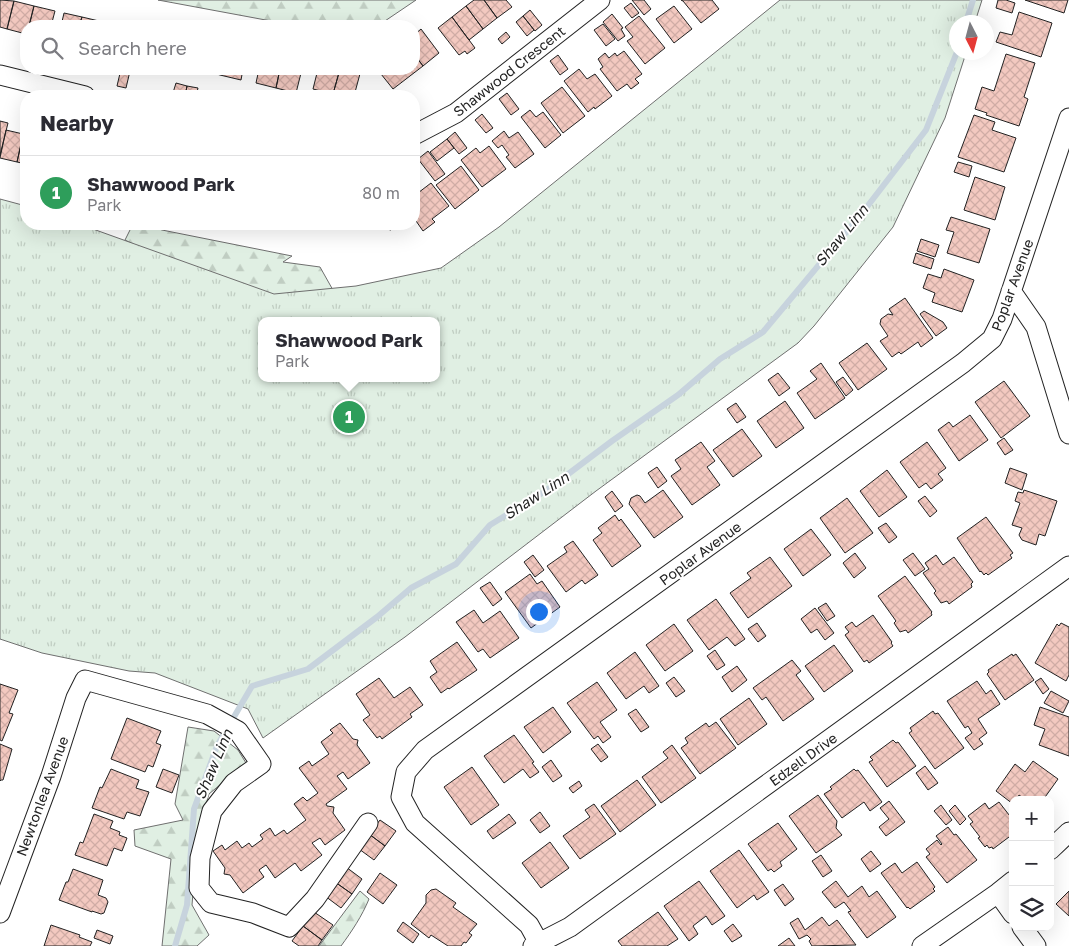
<!DOCTYPE html>
<html lang="en">
<head>
<meta charset="utf-8">
<style>
	:root { --surface:#fff; --page:#f2f2f3; --text:#2b2b33; --muted:#7c7c81; --line:#e1e1e2; --accent:#2563eb }
	body { margin:0; font-family:"Golos Text",sans-serif; background:var(--page); color:var(--text) }
	.controls { position:absolute; right:15px; bottom:15px; display:grid; overflow:hidden; border-radius:10px; box-shadow:0 5px 20px #0002 }
	.controls button { width:45px; height:45px; display:grid; place-items:center; padding:0; border:0; border-bottom:1px solid var(--line); background:var(--surface); color:var(--text); font:25px sans-serif }
	.compass { position:absolute; left:949px; top:15px; width:45px; height:45px; border-radius:50%; background:var(--surface); box-shadow:0 5px 20px #0002; rotate:174deg }
	.you { position:absolute; left:538px; top:611px; width:18px; height:18px; margin:-12px; border:4px solid #fff; border-radius:50%; background:#1a73e8; box-shadow:0 0 0 8px #1a73e833 }
	.badge { display:grid; place-items:center; width:32px; height:32px; border-radius:50%; background:var(--accent); color:#fff; font-size:16px; font-weight:700 }
	.pin { position:absolute; translate:-50% -50%; border:2px solid #fff; box-shadow:0 1px 5px #0006 }
	.popup { position:absolute; left:258px; top:317px; width:182px; height:65px; box-sizing:border-box; display:grid; place-content:center; border-radius:10px; background:var(--surface); filter:drop-shadow(0 1px 4px #0005); font-size:16px; white-space:nowrap; color:var(--muted) }
	.popup b { font-size:19px; color:var(--text) }
	.popup::after { content:''; position:absolute; left:50%; top:100%; margin-left:-10px; border:10px solid transparent; border-top-color:var(--surface) }
	.list { margin:0; padding:0; list-style:none }
	h2 { display:flex; justify-content:space-between; align-items:center; height:65px; margin:0; padding:0 20px; font-size:21px }
	h2 small { font-size:16px; font-weight:400; color:var(--muted) }
	.list li { display:grid; grid-template-columns:32px 1fr auto; gap:15px; align-items:center; box-sizing:border-box; height:75px; padding:0 20px; border-top:1px solid var(--line) }
	.list b { display:block; font-size:19px; white-space:nowrap }
	.list p { margin:0; font-size:16px; white-space:nowrap; color:var(--muted) }
	.list em { font-size:16px; font-style:normal; color:var(--muted) }
	.icon { flex:none; width:28px; height:28px; fill:none; stroke:currentColor; stroke-width:2; stroke-linecap:round; stroke-linejoin:round }
	.map { position:relative; flex:none; width:1069px; height:946px; overflow:hidden }
	.search { position:absolute; background:var(--surface); box-shadow:0 5px 20px #0002; left:20px; top:20px; width:400px; height:55px; display:flex; align-items:center; gap:12px; box-sizing:border-box; padding:0 18px; border-radius:20px; color:var(--muted); font-size:19px }
	.panel { position:absolute; background:var(--surface); box-shadow:0 5px 20px #0002; left:20px; top:90px; width:400px; height:140px; border-radius:20px }
	.map>svg:first-child { display:block }
</style>
</head>
<body>
<div class="map">
<svg width="1069" height="946" viewBox="0 0 1069 946">
	<defs>
		<pattern id="forest-firs" width="22" height="20" patternUnits="userSpaceOnUse" patternTransform="scale(1.25)"><rect width="22" height="20" fill="#e0efe3"/><path d="M5 1l3.5 6h-7zM16 11l3.5 6h-7z" fill="#c0cdc2"/></pattern>
		<pattern id="park-tufts" width="24" height="20" patternUnits="userSpaceOnUse" patternTransform="scale(1.25)"><rect width="24" height="20" fill="#e0efe3"/><path d="M3 7l-1-3M5 7V3M7 7l1-3M15 17l-1-3M17 17v-4M19 17l1-3" fill="none" stroke="#c0cdc2"/></pattern>
		<pattern id="building-cross-hatch" width="8" height="8" patternUnits="userSpaceOnUse" patternTransform="scale(1.25)"><rect width="8" height="8" fill="#f3c9c0"/><path d="M0 0l8 8M0 8l8-8" fill="none" stroke="#d0aca5"/></pattern>
	</defs>
	<rect width="100%" height="100%" fill="#fff"/>
	<path fill="url(#forest-firs)" stroke="#6f6f6f" d="M158 0H416L379 25 298 26Z
		M133 224H144L162 230 292 256 283 262 320 267 347 315 285 321 125 240Z
		M188 727 214 731 238 750 246 763 209 794 198 832 192 905 209 935 197 946H162L171 859 135 846 134 830 183 820 175 804Z
		M360 891 369 899C362 916 352 931 341 946H319Z"/>
	<path fill="url(#park-tufts)" stroke="#6f6f6f" fill-rule="evenodd" d="M780 0H982L975 22H956V52L966 53 945 118 893 227 814 326 798 343 596 491 405 637 263 738 248 709 155 673 129 671 42 653 0 639V199L26 206V224H79L274 294 356 286 441 268 499 227ZM262 321H436V378H262Z"/>
	<g fill="none" stroke-linecap="round" stroke-linejoin="round">
		<path stroke="#c7d3dd" stroke-width="6" d="M966 22 973 0
			M175 946 187 905 194 809 217 746 252 686 308 669 377 617 411 588 456 564 490 525 547 490 612 441 678 395 720 359 763 332 863 212 926 130 957 52"/>
	</g>
	<path fill="url(#building-cross-hatch)" stroke="#222" d="M0 0 14 1 7 29 0 27Z
		M474 0H484L497 18 483 29 466 6Z
		M484 0H506L512 7 497 18Z
		M632 0H644L651 9 644 15Z
		M681 0H712L719 9 701 23 683 1Z
		M998 0H1006L1015 3 1012 13 996 8Z
		M1025 0H1068L1064 13Z
		M14 1 34 6 29 26H26V34L7 29Z
		M631 3 639 13 632 18 624 8Z
		M34 6 55 11 51 26H29Z
		M466 6 483 29 469 40 452 17Z
		M674 6 692 29 674 43 656 19Z
		M530 10 542 25 535 31 523 16Z
		M1019 12 1052 23 1041 57 996 42 1000 32 1012 35Z
		M64 13 82 17 79 26H61Z
		M612 14 623 28 621 29 625 36 618 41 603 22Z
		M523 16 534 30 527 36 516 22Z
		M639 16 665 48 645 64 627 41 633 37 625 27Z
		M82 17 99 21 98 26H79Z
		M452 17 475 48 467 54 465 51 459 55 438 28Z
		M603 24 615 39 606 46 594 30Z
		M421 29 439 53 423 66 414 54V35Z
		M506 32 510 37 502 44 498 39Z
		M624 51 642 74 635 79 639 83 631 89 627 84 617 91 600 69 603 67 598 59 605 53 609 58 615 53 617 56Z
		M414 54 423 66 393 89 377 69H414Z
		M1006 54 1035 63 1024 97 1028 99 1019 126 986 115 987 113 975 109 982 87 994 91Z
		M558 55 568 69 560 75 550 61Z
		M121 69 130 71 126 88 117 86Z
		M200 69H222L220 75Z
		M222 69H243L241 80 220 75Z
		M259 69H280L276 88 256 83Z
		M280 69H302L296 93 276 88Z
		M318 69H340L333 94 313 89Z
		M340 69 361 70 354 96 333 94Z
		M579 69 587 79 595 74 612 96 595 109 594 107 588 112 564 81Z
		M176 83 187 86 185 96H172Z
		M187 86 198 88 196 96H185Z
		M562 87 585 116 563 133 541 103Z
		M507 93 519 109 511 115 499 99Z
		M530 110 536 117 543 112 561 135 545 148 521 117Z
		M482 114 493 128 486 133 475 120Z
		M974 115 995 122 992 130 1016 138 1004 172 958 157Z
		M0 121 8 123 0 155Z
		M26 124V164L17 162Z
		M6 130 23 134 17 162 0 158Z
		M504 131 509 138 518 132 534 154 515 168 506 157 509 155 502 145 498 148 492 141Z
		M455 132 467 148 459 154 447 139Z
		M447 139 454 148 437 161 430 152Z
		M489 146 506 169 482 187 461 160 476 148 480 153Z
		M428 151 445 174 435 181 418 159Z
		M958 162 972 166 969 177 954 172Z
		M461 166 479 190 455 209 436 185Z
		M975 177 1005 187 995 220 964 210Z
		M431 183 449 206 432 219 435 222 423 231 414 218V207L418 204 414 196Z
		M951 217 990 229 979 263 947 253 954 232 946 230Z
		M365 224H392L391 230Z
		M921 239 939 245 935 257 917 251Z
		M916 253 934 259 931 269 913 263Z
		M944 269 974 280 962 312 932 302 935 293 923 288 928 274 941 278Z
		M905 298 933 338 921 347 918 342 901 354 899 352 892 357 880 341 888 336 880 324 881 319 888 314 893 315 889 309Z
		M924 311 943 322 947 328 936 336 920 314Z
		M867 343 887 369 858 390 839 363Z
		M821 363 845 398 815 419 797 393 817 379 810 371Z
		M778 373 790 388 779 396 768 380Z
		M843 377 853 390 846 396 836 382Z
		M1004 381 1030 416 1001 438 975 402Z
		M785 401 804 428 776 448 757 421Z
		M736 403 746 417 737 423 727 409Z
		M970 415 988 440 959 461 938 430 949 422 953 427Z
		M742 429 762 456 733 477 713 450Z
		M1004 438 1013 450 1005 455 997 443Z
		M701 442 715 461 707 467 720 485 692 505 671 476 681 469 675 460Z
		M927 442 946 468 938 474 943 480 931 489 926 483 919 488 900 462Z
		M657 467 667 481 658 488 648 473Z
		M1010 468 1027 474 1022 490 1005 483Z
		M887 470 907 497 879 517 860 491Z
		M663 490 683 517 654 538 629 504 631 498 637 495 640 496 645 503Z
		M1024 490 1057 501 1045 536 1039 534 1036 545 1022 540 1019 535 1022 528 1012 525 1020 503 1015 501 1018 492 1023 493Z
		M612 491 623 506 615 512 605 497Z
		M925 496 937 511 930 517 918 501Z
		M847 498 873 533 845 553 820 518Z
		M615 515 619 521 621 519 641 546 612 567 593 540 602 533 598 528Z
		M986 517 1013 553 1010 555 1012 558 988 575 986 573 984 575 981 571 980 572 957 538Z
		M886 523 897 537 889 543 878 528Z
		M811 529 831 555 803 576 784 549Z
		M573 541 598 575 585 584 582 580 566 592 547 566 567 552 564 547Z
		M855 553 866 568 854 578 843 563Z
		M913 553 925 569 915 576 903 560Z
		M533 555 544 570 535 577 524 562Z
		M936 555 943 565 954 557 973 582 971 584 972 587 949 604 947 601 941 603 934 593 936 591 923 573 929 569 925 563Z
		M770 557 792 586 748 618 730 593 751 578 747 573Z
		M530 574 537 584 542 581 560 607 531 628 505 592Z
		M905 576 932 612 931 613 932 615 908 633 906 630 900 632 894 623 896 621 878 596Z
		M490 582 502 599 493 606 480 588Z
		M716 599 745 639 735 646 727 637 709 650 687 620Z
		M826 603 835 616 827 621 818 608Z
		M815 608 834 633 825 640 817 629 811 633 801 619Z
		M474 610 483 623 500 611 519 638 490 658 483 649 478 652 456 622Z
		M873 615 892 642 891 643 893 646 869 663 867 660 864 662 845 635 849 632 845 627 852 622 856 627Z
		M757 623 766 636 758 642 748 629Z
		M1061 623 1069 627V675L1066 681 1035 663 1057 624 1059 626Z
		M674 624 693 651 665 671 646 645Z
		M457 642 477 670 449 689 448 688 441 693 430 677 437 672 430 661Z
		M834 645 853 671 824 692 805 666Z
		M715 650 725 665 717 670 707 656Z
		M635 652 659 686 649 693 644 686 626 699 607 673Z
		M1012 654 1013 656 1016 654 1034 680 1005 700 987 674 989 672 988 670Z
		M792 660 801 671 796 675 814 699 783 721 766 697 762 700 753 688Z
		M737 666 747 680 732 692 722 677Z
		M674 677 685 691 676 697 666 683Z
		M379 678 394 698 410 687 423 705 410 714 412 717 382 739 380 736 377 738 363 720 370 715 356 694Z
		M1041 678 1049 689 1043 694 1035 682Z
		M977 681 986 694 991 690 1000 704 978 719 987 733 979 739 983 744 974 750 965 738 972 733 968 726 965 728 947 701Z
		M597 682 617 710 600 722 611 737 603 743 598 736 594 739 567 703Z
		M0 684 18 690 9 713 13 714 2 741 0 740Z
		M1051 691 1069 701 1063 713 1044 703Z
		M749 698 767 724 738 745 720 719Z
		M553 707 571 732 543 753 524 727Z
		M1040 707 1069 717V756L1039 745 1045 729 1034 725Z
		M636 709 649 727 641 732 628 714Z
		M933 711 935 714 938 713 964 748 935 769 909 733 912 731 910 728Z
		M127 718 161 731 156 743 161 745 153 767 148 765 145 772 111 759Z
		M716 722 736 748 700 774 681 748 688 743 685 738 706 723 709 727Z
		M340 723 353 739 358 740 357 745 370 763 348 779 343 772 337 776 347 789 326 804 327 806 334 807 333 813 345 830 325 845 320 838 312 843 322 855 301 871 295 863 275 878 266 865 259 870 264 877 243 893 230 875 224 874 225 868 213 851 222 845 225 850 237 841 242 848 249 843 252 847 263 839 260 835 270 828 275 836 284 830 287 834 306 820 294 804 303 797 307 801 318 793 299 768 309 761 312 766 329 754 321 742 333 733 330 730Z
		M514 735 534 762 532 763 539 772 530 778 523 769 504 783 484 756Z
		M893 740 896 743 898 742 916 766 887 787 869 762 873 760 870 757Z
		M0 744 12 749 3 780H1L0 781Z
		M598 744 608 757 601 762 591 749Z
		M672 745 696 778 661 803 642 777 668 758 663 752Z
		M551 760 562 776 553 782 542 767Z
		M1033 761 1058 779 1043 800H1026L1019 795 1016 800H1013V804L996 791 1015 764 1025 772Z
		M925 766 938 783 928 790 916 773Z
		M472 767 499 805 471 825 444 787Z
		M111 769 139 780 136 788 149 792 140 816 127 812 124 819 92 808 100 787 102 788Z
		M163 769 179 775 172 793 156 787Z
		M854 769 856 771 858 770 882 802 870 811 864 802 842 818 824 794 832 789 830 787Z
		M637 780 656 805 620 832 601 806Z
		M579 781 582 786 573 793 569 788Z
		M818 795 837 821 836 828 842 835 816 853 789 816Z
		M889 801 905 822 886 836 879 827 889 819 880 808Z
		M999 802 1013 820V834L993 849 992 847 989 848 987 845 985 847 978 838 980 837 970 824 973 822 968 816 985 803 989 809Z
		M594 804 616 834 580 859 563 836 590 817 585 810Z
		M941 805 952 820 946 825 934 811Z
		M955 805 966 819 960 825 949 811Z
		M540 812 550 826 540 833 530 820Z
		M94 814 113 821 110 828 120 832 119 835 127 838 122 851 114 848 107 866 75 855 80 842 83 843Z
		M509 814 516 823 493 839 487 831Z
		M380 820 396 831 385 846 369 834Z
		M778 823 797 849 780 862 782 866 774 872 771 869 768 871 748 844Z
		M948 827 954 835 956 834 977 860 947 883 926 857 930 854 926 849 937 840 941 845 942 844 936 836Z
		M369 834 385 846 374 860 359 849Z
		M550 842 569 868 541 888 522 863Z
		M739 850 769 892 757 900 754 895 737 908 710 871Z
		M871 851 881 864 870 872 861 859Z
		M821 855 832 871 823 877 812 861Z
		M917 862 935 887 933 889 935 891 910 909 908 907 907 908 881 873 895 863 902 873Z
		M346 867 362 879 352 894 335 882Z
		M73 869 103 880 98 895 106 898 108 902 104 913 101 914 92 911V912L59 900 66 882H68Z
		M380 873 397 885 383 904 367 892Z
		M699 881 725 916 712 925 706 916 693 926 698 934 689 941 664 906Z
		M836 881 848 897 862 886 869 897 877 891 896 917 867 938 848 912 851 911 844 902 835 908 822 892Z
		M335 882 352 894 341 908 325 896Z
		M783 884 794 899 785 906 774 890Z
		M436 889 456 903 453 907 477 924 469 933 472 935 466 943 464 942 461 946H448L431 935 429 938 411 924 426 903V895L431 890Z
		M1069 891V916L1056 904Z
		M314 912 333 925 322 940 303 926Z
		M658 912 678 939 667 946H622L618 941Z
		M822 917 829 926 837 920 856 945 812 946 809 941 811 939 807 935 799 939 790 923 798 918 805 930Z
		M403 922 419 934 413 943 397 931Z
		M733 924 742 936 732 942 724 931Z
		M51 925 80 935 79 937 92 942 90 946H44Z
		M303 926 322 940 318 946H299L292 941Z
		M97 930 113 936 110 944 94 938Z
		M789 938 795 946H778Z"/>
	<g fill="none" stroke-linecap="round" stroke-linejoin="round">
		<defs>
			<path id="minor" d="M0 75 85 96
				M414 135 456 113 600 0
				M1011 291 1036 327 1069 434
				M1050 850 1069 832
				M998 893 1013 914
				M0 913 51 776 76 698 85 680 207 714 238 731 261 764 234 783 212 811 200 858 199 888 211 903 253 913 289 927 315 899 368 823
				M1022 927 1036 946
				M539 943 529 925 415 823 401 797 406 772 425 750 963 363 992 339 1002 319 1069 118
				M533 946 570 927 1069 566
				M922 946 998 893 1013 881"/>
		</defs>
		<use href="#minor" stroke="#222" stroke-width="21"/>
		<use href="#minor" stroke="#fff" stroke-width="19"/>
	</g>
	<g text-anchor="middle" dominant-baseline="central" stroke-width="4" stroke-linejoin="round" paint-order="stroke">
		<g font-size="14" fill="#222" stroke="#fff">
			<text transform="translate(509 71) rotate(-38)">Shawwood Crescent</text>
			<text transform="translate(1012 285) rotate(-70)">Poplar Avenue</text>
			<text transform="translate(700 553) rotate(-36)">Poplar Avenue</text>
			<text transform="translate(803 759) rotate(-36)">Edzell Drive</text>
			<text transform="translate(42 796) rotate(-70)">Newtonlea Avenue</text>
		</g>
		<g font-size="15" font-style="italic" fill="#222" stroke="#fff">
			<text transform="translate(841 235) rotate(-51)">Shaw Linn</text>
			<text transform="translate(536 495) rotate(-33)">Shaw Linn</text>
			<text transform="translate(213 764) rotate(-67)">Shaw Linn</text>
		</g>
	</g>
</svg>
<div class="controls">
<button>+</button>
<button>−</button>
<button><svg class="icon" aria-label="layers" viewBox="0 0 24 24"><path d="M12 4l9 5-9 5-9-5zM3 14l9 5 9-5"/></svg></button>
</div>
<svg class="compass" viewBox="-18 -18 36 36"><path d="M0-13l5 13h-10z" fill="#e53935"/><path d="M0 13l5-13h-10z" fill="#7c7c81"/></svg>
<div class="you"></div>
<div class="pin badge" style="left:349px;top:417px;background:#2e9e5b">1</div>
<div class="popup"><b>Shawwood Park</b>Park</div>
<div class="search"><svg class="icon" aria-label="search" viewBox="0 0 24 24"><circle cx="10" cy="10" r="6"/><path d="M15 15l6 6"/></svg>Search here</div>
<section class="panel">
<h2>Nearby<small></small></h2>
<ul class="list">
<li><span class="badge" style="background:#2e9e5b">1</span><div><b>Shawwood Park</b><p>Park</p></div><em>80 m</em></li>
</ul>
</section>
</div>
</body>
</html>
